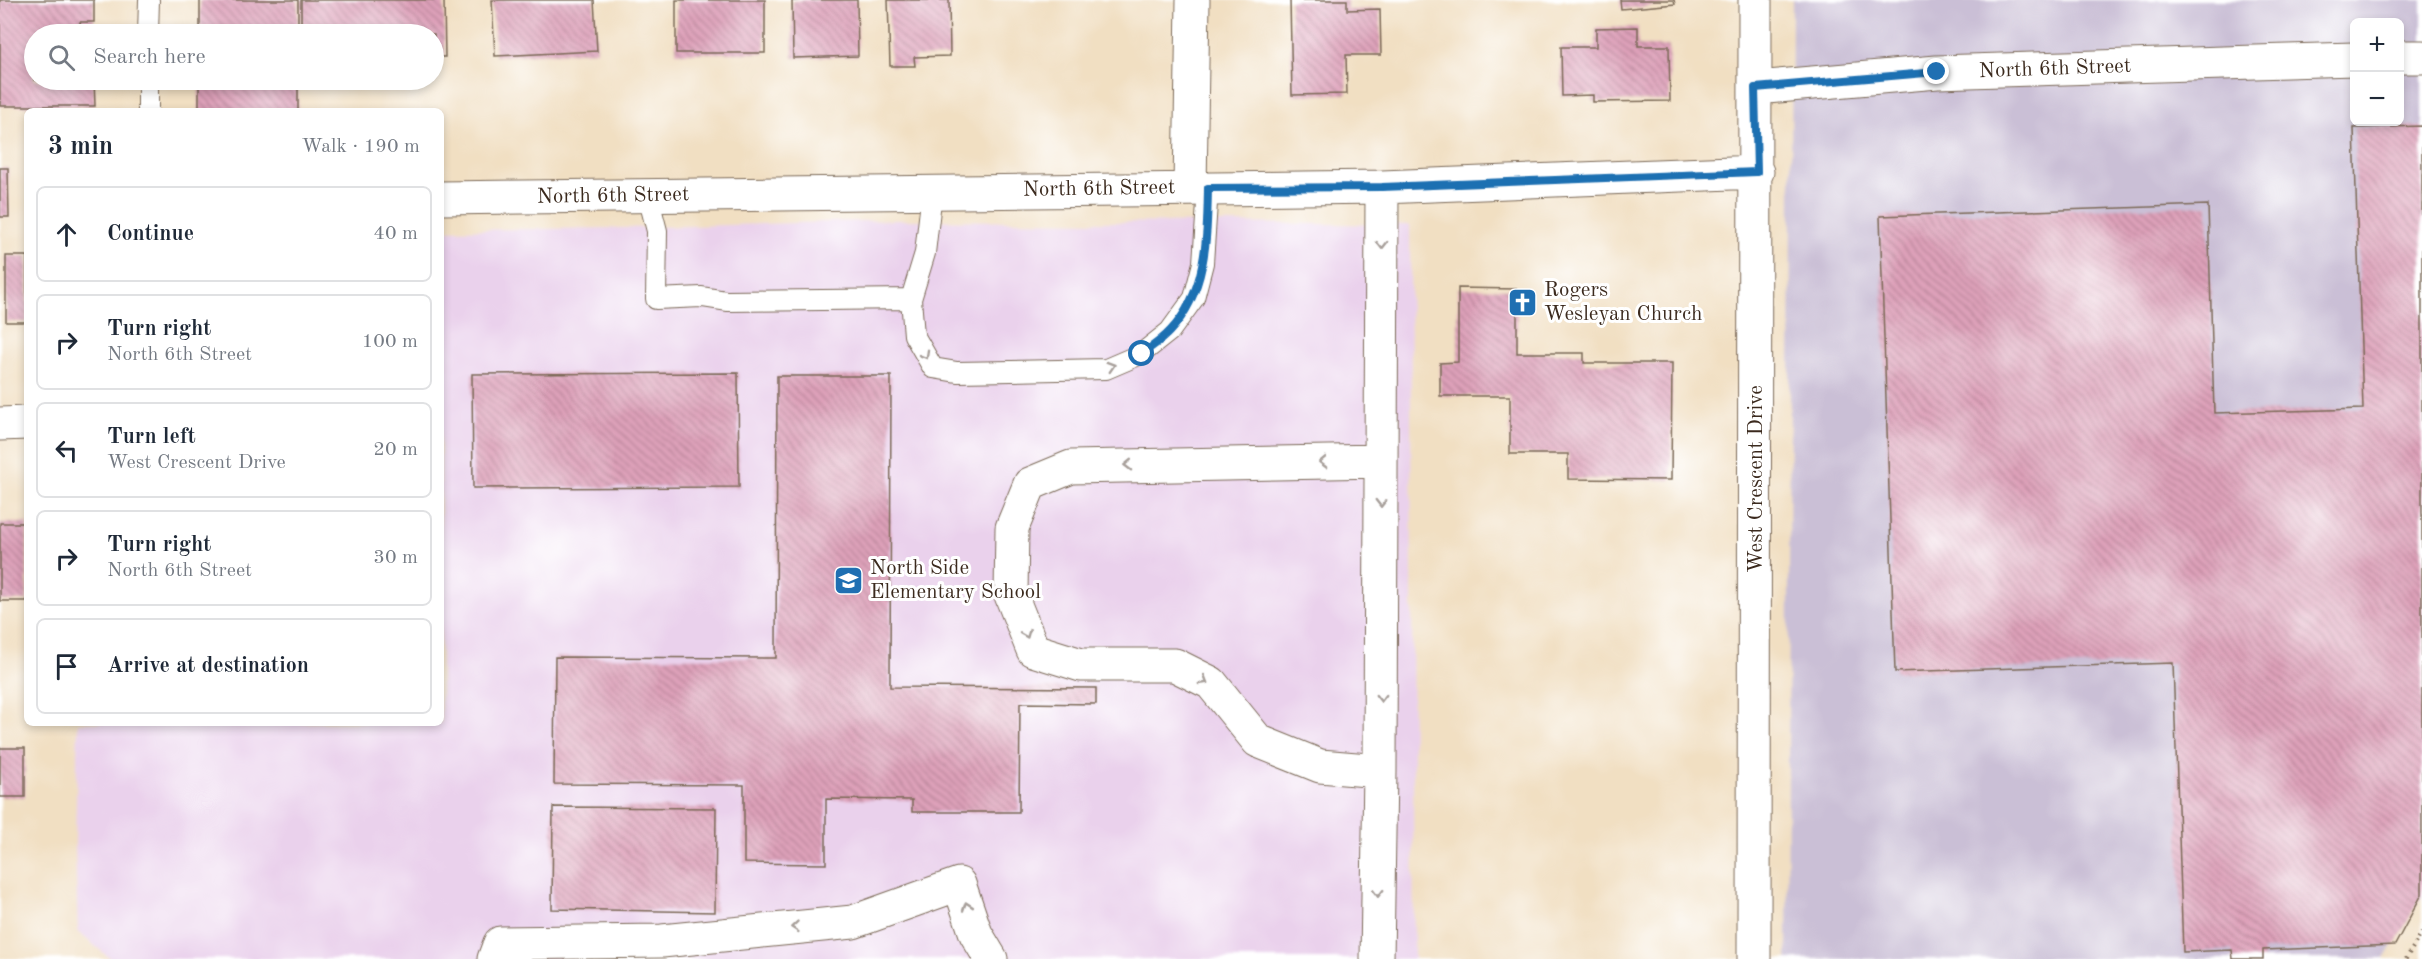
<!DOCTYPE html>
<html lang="en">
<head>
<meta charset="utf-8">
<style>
	:root { --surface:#fff; --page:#f6f6f7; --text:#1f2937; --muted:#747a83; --line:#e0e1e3 }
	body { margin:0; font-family:"Old Standard TT",serif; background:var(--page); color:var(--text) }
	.controls { position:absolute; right:18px; top:18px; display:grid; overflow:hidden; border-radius:9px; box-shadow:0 3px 9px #0003 }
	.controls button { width:54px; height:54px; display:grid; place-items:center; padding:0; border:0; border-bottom:2px solid var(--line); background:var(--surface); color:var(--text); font:30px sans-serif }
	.stop { position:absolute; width:18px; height:18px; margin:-14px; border:4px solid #1f6fb2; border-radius:50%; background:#fff }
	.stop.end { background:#1f6fb2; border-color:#fff; box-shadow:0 2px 6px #0008 }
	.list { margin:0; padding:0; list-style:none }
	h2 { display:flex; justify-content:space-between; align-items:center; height:78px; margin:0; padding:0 24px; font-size:26px }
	h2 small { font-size:20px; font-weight:400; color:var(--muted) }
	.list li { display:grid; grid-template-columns:39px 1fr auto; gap:18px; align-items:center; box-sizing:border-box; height:96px; margin:0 12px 12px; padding:0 12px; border:2px solid var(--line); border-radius:9px }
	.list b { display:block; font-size:22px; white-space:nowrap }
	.list p { margin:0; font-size:20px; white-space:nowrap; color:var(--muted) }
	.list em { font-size:20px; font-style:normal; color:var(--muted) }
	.icon { flex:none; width:33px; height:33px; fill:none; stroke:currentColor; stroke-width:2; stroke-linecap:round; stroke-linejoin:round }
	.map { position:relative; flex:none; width:2422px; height:959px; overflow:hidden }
	.search { position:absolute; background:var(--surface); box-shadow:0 3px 9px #0003; left:24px; top:24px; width:420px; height:66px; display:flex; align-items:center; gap:15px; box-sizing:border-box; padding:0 21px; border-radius:33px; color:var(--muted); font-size:22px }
	.panel { position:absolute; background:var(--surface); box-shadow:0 3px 9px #0003; left:24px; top:108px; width:420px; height:618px; border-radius:9px }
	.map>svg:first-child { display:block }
</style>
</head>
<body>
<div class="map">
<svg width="2422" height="959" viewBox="0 0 2422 959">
	<defs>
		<pattern id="building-back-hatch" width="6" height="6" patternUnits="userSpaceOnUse" patternTransform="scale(1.5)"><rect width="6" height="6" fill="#dea1ba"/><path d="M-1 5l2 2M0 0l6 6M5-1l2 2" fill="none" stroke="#b58397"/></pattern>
	</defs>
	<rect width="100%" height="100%" fill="#fff"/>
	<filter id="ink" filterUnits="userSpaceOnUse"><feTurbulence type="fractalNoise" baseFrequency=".0167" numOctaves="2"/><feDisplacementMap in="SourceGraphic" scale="12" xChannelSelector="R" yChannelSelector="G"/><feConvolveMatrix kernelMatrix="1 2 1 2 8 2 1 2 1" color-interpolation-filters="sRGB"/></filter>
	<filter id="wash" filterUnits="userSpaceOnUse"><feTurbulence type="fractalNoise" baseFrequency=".008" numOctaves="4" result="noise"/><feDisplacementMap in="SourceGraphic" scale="24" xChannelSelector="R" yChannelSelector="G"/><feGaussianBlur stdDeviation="1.35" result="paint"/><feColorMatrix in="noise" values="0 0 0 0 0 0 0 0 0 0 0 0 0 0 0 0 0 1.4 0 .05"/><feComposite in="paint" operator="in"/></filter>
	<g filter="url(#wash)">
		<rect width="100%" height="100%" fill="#f1dfc2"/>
		<path fill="#ead1ec" d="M898 220 1410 225 1414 959H111L78 932 75 845 78 723H441V230L626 228Z"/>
		<path fill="#cabfd6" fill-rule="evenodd" d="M1792 0H2422V896L2384 959H1787ZM2354 22H2400V122H2354Z"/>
		<g id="blocks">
			<path fill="url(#building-back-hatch)" d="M0 0H94V22H80V34H34V80H94L95 106H0Z
				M200 0H298V34H215V28H200Z
				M301 0H444L445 57H434V34H301Z
				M492 0H594L597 51 495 56Z
				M676 0H765V53H676Z
				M806 0H857L858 56 793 58 792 1Z
				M888 0H949L950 56 914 57 915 66H890Z
				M1290 0H1347V10L1380 9 1381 55H1346L1347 94 1292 95Z
				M1620 0H1674L1675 4 1621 9Z
				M1638 27V46H1669L1670 101 1593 102V95L1562 96 1561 47H1596V28Z
				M199 80H298V111H199Z
				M342 80H374V86L342 87Z
				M2422 126V894L2395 945 2263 950V959H2233L2232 950 2183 952 2173 663 1895 672 1880 216 2208 205 2214 413 2363 409 2354 128Z
				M0 168H8L9 217H0Z
				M6 256H27V322H6Z
				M1458 288 1517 289V353H1584V363H1672L1671 480 1568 479V454H1510V396H1440V363L1458 362Z
				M738 373 739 487 473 488 472 374Z
				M777 376H891L890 687 1096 688V704L1020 703 1019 812H912V800L826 799V864L744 863V785L554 784 555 657 776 658Z
				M0 523H27V601H0Z
				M0 748H25V797H0Z
				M553 807 716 808 715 912 552 909Z"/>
		</g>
	</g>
	<g filter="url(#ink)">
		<use href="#blocks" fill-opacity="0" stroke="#7b6957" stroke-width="1.5"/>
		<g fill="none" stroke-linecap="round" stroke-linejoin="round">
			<defs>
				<path id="service" d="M148 34 149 0
					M148 111V80
					M932 192 925 253 911 299 914 335 933 368 957 372 1106 369 1141 354 1170 331 1194 298 1203 263 1208 188
					M648 196 657 231 656 299 702 297 727 301 911 299"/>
				<path id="minor" d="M2400 57H2422
					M1756 88 1937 72 2354 59
					M1190 188 1193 0
					M441 198 1382 187 1757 172
					M0 424 27 423
					M1380 771 1320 766 1258 741 1211 683 1175 665H1081L1033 650 1011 595 1012 528 1030 484 1071 467 1381 461
					M494 959 500 943 662 941 853 922 959 884 976 934 991 959
					M1377 959 1380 771 1382 187
					M1754 959 1755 0"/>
			</defs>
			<use href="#service" stroke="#7b6957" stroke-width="22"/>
			<use href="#minor" stroke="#7b6957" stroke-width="35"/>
			<path stroke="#7b6957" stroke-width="4" stroke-dasharray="1.5 4.5" stroke-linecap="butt" d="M2406 959 2422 932"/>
			<use href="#service" stroke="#fff" stroke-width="20"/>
			<use href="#minor" stroke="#fff" stroke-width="33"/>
		</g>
		<defs><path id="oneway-chevron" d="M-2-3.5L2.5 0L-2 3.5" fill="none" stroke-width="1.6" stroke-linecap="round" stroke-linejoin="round" transform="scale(1.5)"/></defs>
		<g stroke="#a79f9a">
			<use href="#oneway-chevron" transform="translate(1382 245) rotate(90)"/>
			<use href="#oneway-chevron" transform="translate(925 355) rotate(60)"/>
			<use href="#oneway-chevron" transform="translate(1111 366) rotate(-18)"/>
			<use href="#oneway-chevron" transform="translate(1323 462) rotate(179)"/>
			<use href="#oneway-chevron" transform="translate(1128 465) rotate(179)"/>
			<use href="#oneway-chevron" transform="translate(1381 503) rotate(90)"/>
			<use href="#oneway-chevron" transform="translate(1026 634) rotate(68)"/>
			<use href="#oneway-chevron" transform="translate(1204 681) rotate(31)"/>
			<use href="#oneway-chevron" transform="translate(1381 698) rotate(90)"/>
			<use href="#oneway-chevron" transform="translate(1378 893) rotate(91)"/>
			<use href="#oneway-chevron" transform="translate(967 906) rotate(-109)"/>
			<use href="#oneway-chevron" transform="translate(795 927) rotate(175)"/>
		</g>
	</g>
	<g fill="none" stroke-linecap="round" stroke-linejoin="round" filter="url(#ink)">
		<path stroke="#1f6fb2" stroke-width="8" d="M1142 354C1151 347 1162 340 1170 331 1207 292 1207 238 1208 188L1382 187 1757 172 1755 88 1937 72"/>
	</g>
	<defs>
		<symbol id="church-square" viewBox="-11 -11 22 22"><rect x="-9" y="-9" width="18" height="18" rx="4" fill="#1f6fb2" stroke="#fff"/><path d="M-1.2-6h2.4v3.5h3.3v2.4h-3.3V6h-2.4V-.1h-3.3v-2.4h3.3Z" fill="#fff"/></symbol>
		<symbol id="school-square" viewBox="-11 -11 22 22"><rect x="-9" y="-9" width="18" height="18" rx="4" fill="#1f6fb2" stroke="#fff"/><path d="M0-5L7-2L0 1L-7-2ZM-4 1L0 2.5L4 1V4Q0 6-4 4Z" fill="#fff"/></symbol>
	</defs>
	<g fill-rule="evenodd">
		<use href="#church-square" x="1506" y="286" width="33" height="33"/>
		<use href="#school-square" x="832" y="564" width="33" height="33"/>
	</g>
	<g text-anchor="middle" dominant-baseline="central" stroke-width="6" stroke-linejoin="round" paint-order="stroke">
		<g font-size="21" fill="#3b2a1e" stroke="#fff">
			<text transform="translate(2055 69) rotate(-2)">North 6th Street</text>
			<text transform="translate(1099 189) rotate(-1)">North 6th Street</text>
			<text transform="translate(613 196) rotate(-1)">North 6th Street</text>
			<text transform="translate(1756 479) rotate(-90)">West Crescent Drive</text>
		</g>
		<g font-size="21" fill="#3b2a1e" stroke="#fff" text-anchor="start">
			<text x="1544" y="290">Rogers<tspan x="1544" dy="24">Wesleyan Church</tspan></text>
			<text x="870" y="568">North Side<tspan x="870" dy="24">Elementary School</tspan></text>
		</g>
	</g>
</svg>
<div class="controls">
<button>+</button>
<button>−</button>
</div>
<div class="stop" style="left:1142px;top:354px"></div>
<div class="stop end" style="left:1937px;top:72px"></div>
<div class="search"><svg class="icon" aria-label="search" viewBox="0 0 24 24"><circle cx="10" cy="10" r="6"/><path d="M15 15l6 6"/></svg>Search here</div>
<section class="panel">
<h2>3 min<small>Walk · 190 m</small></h2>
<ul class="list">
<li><svg class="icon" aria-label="ahead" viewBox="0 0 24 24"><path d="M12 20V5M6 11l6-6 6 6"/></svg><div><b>Continue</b></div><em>40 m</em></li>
<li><svg class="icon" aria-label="right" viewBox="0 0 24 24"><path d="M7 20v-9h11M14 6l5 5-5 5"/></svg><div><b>Turn right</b><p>North 6th Street</p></div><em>100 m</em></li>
<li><svg class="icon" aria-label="left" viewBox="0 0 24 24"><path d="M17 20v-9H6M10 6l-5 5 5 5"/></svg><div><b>Turn left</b><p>West Crescent Drive</p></div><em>20 m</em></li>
<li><svg class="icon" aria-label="right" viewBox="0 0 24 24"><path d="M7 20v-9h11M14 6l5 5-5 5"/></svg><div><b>Turn right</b><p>North 6th Street</p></div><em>30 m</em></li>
<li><svg class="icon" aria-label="arrive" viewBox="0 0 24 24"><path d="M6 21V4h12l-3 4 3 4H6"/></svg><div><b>Arrive at destination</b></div></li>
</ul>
</section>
</div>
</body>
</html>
